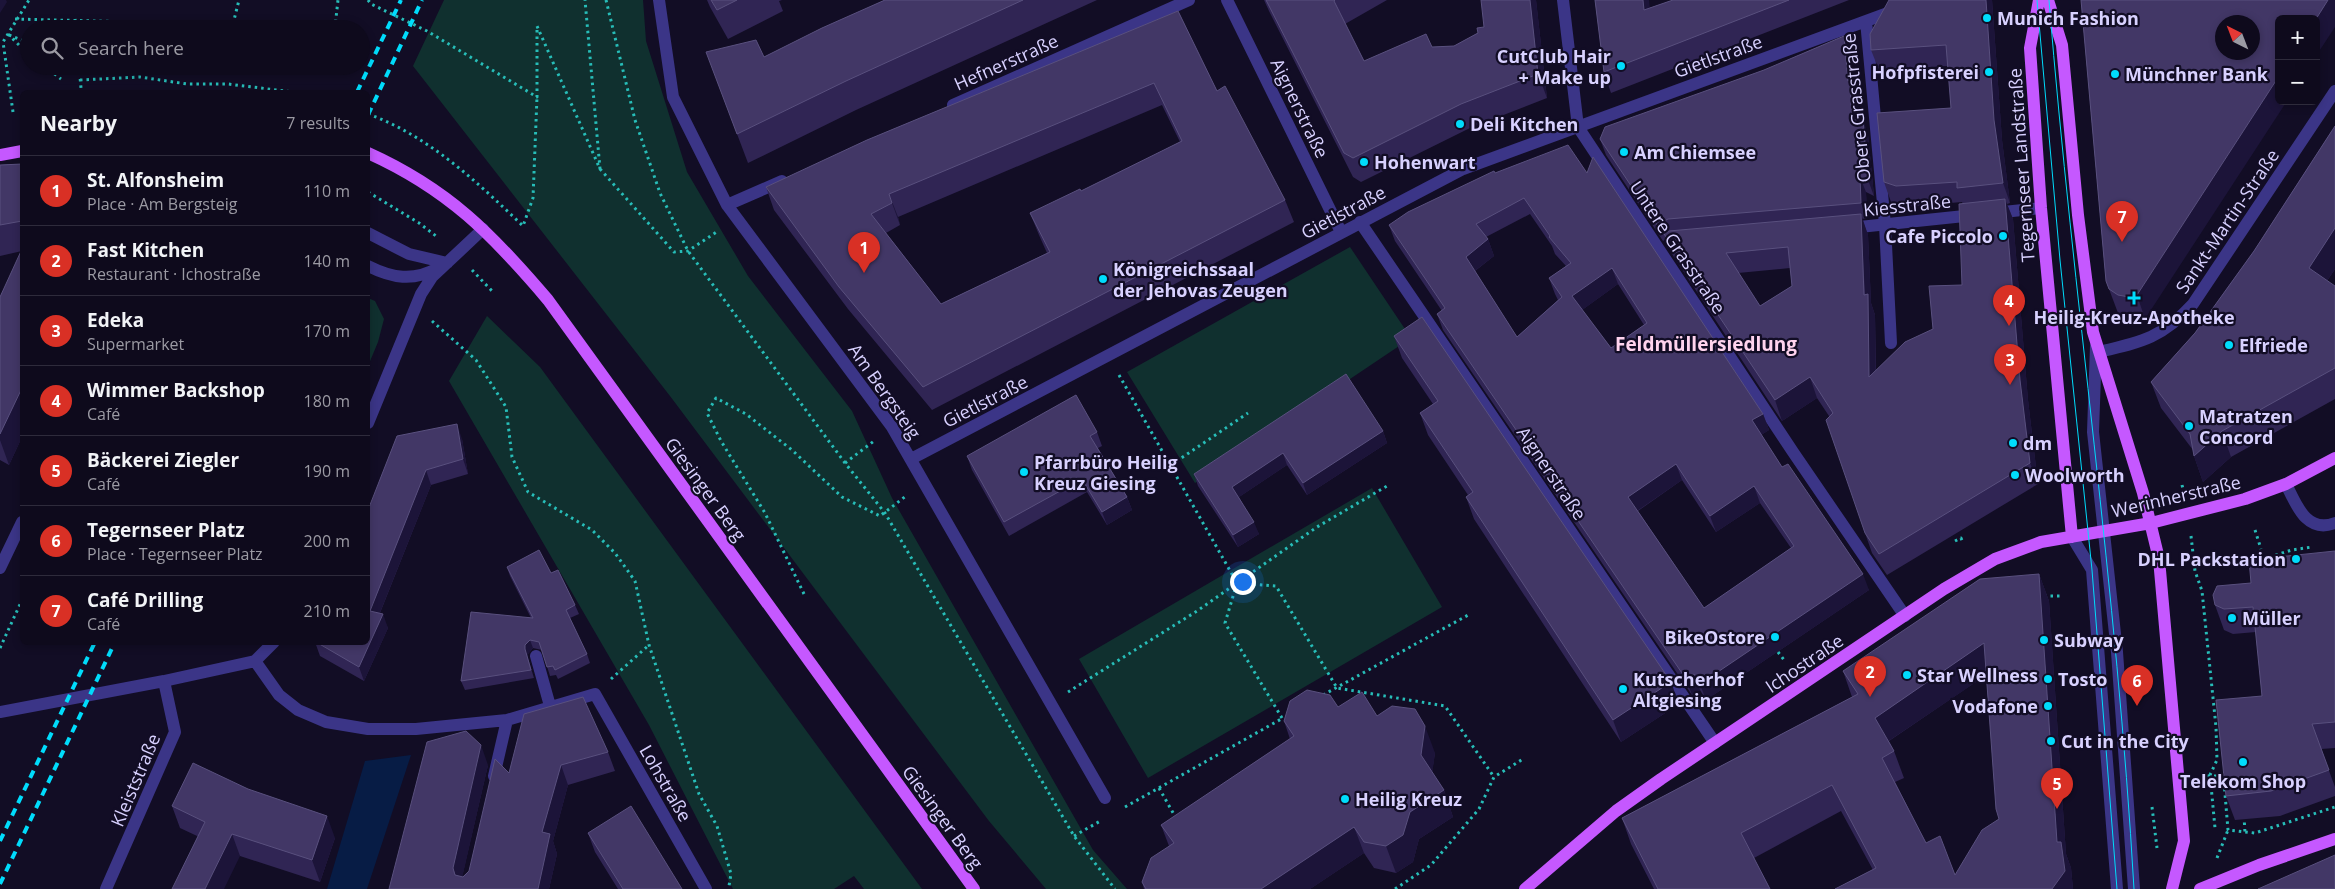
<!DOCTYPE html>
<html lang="en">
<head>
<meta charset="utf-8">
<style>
	:root { --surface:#0e0a1c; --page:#171325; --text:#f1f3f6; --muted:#9b9aa3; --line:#2e2b3b; --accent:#d93025 }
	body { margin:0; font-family:"Open Sans",sans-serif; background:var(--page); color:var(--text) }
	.controls { position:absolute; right:15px; top:15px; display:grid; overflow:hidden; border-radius:8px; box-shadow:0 2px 8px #0003 }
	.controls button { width:45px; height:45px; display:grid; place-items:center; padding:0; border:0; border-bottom:1px solid var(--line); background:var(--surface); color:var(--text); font:25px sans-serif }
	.compass { position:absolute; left:2215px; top:15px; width:45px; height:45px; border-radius:50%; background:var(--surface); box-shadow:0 2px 8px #0003; rotate:318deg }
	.you { position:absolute; left:1242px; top:581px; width:18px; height:18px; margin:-12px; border:4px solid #fff; border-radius:50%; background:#1a73e8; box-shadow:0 0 0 8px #1a73e833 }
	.badge { display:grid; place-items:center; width:32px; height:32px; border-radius:50%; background:var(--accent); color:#fff; font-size:16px; font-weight:700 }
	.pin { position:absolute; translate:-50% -41px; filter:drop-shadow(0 1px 2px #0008) }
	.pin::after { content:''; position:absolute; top:26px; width:18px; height:15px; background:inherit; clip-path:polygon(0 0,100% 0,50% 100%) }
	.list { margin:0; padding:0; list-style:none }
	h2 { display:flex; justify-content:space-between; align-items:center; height:65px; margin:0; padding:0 20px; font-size:21px }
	h2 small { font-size:16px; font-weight:400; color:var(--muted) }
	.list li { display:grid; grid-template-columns:32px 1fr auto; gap:15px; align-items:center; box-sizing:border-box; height:70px; padding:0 20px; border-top:1px solid var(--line) }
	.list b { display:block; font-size:19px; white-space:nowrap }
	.list p { margin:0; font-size:16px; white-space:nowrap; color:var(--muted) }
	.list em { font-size:16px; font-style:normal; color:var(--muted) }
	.icon { flex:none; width:28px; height:28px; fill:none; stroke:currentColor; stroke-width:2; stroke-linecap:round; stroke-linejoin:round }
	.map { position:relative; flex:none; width:2335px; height:889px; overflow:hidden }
	.search { position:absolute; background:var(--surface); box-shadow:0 2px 8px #0003; left:20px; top:20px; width:350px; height:55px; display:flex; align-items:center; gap:12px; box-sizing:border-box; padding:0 18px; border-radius:28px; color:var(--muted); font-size:19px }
	.panel { position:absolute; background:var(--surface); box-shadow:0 2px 8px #0003; left:20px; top:90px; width:350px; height:555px; border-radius:8px }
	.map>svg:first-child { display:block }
</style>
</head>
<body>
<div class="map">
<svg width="2335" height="889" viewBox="0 0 2335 889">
	<rect width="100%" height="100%" fill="#120d25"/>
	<path fill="#10302f" d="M444 0H643L646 41 687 172 748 276 852 411 892 498 1093 850 1127 889H1046L989 821 670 396 413 66Z
		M1350 247 1411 338 1195 483 1127 372Z
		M368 298 375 301 384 319 378 342 368 366Z
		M487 316 540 367 922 889H864L854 876 834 889H733L649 725 449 381Z
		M1372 488 1442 607 1148 778 1079 659Z"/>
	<path fill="#071c45" d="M411 755 367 889H327L365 761Z"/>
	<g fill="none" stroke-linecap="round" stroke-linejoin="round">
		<path stroke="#27bdb8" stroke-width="3" stroke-dasharray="2.5 4" stroke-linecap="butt" d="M368 0 371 4 427 31 537 97V26L600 169 585 0
			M606 0 635 120 660 193 688 251 845 463 885 513 1074 836 1115 889
			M15 19 335 27 338 0
			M75 19 76 29
			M233 24 239 0
			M8 34 29 55
			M9 35 29 43
			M44 66 61 79
			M60 66 67 71
			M79 66 81 88
			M80 80 140 77 187 84H228L293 92
			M13 112 3 42 29 0
			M368 114C429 136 477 182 523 226L533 198 537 97
			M600 169 674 252 688 251 718 231
			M368 192 419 223 436 236
			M472 270 492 291
			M432 321 476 360 506 407 512 457 528 492 592 530 615 553 635 581 649 645 699 794 717 826 731 874 729 886
			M1119 375 1237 583
			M845 463 874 441
			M1171 465 1248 413
			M2182 485 2184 493
			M2255 530 2261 549
			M2191 536 2195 571 2202 591 2216 727 2217 760 2210 775 2215 828
			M1955 541 1961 538 1963 543
			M2263 559 2292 550 2312 547
			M804 594 765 513 721 441 707 413 716 398 746 414 792 450 842 497 880 516 906 496
			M2044 596H2060
			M0 648 22 600
			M1778 652 1784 660
			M611 679 649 645
			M1068 692 1197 611 1317 527 1387 486
			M1323 695 1470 614
			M1282 718 1225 623 1237 583 1276 586 1337 688 1445 706 1494 777
			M2201 776H2218L2224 782 2228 830 2255 833 2335 807
			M1159 788 1176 818
			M1125 807 1283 718
			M2152 807 2157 848
			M2244 816 2245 833
			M1074 836 1102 820
			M2217 858 2228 830
			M1395 889 1431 865 1479 809 1494 777 1523 759"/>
		<path stroke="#3b3587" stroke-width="12" d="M659 0 673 97 727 205 892 427 1105 798
			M1227 0 1341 232
			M1563 0 1578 127 1793 452 1905 616
			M1866 21 1885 225 1891 343
			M953 105 1189 0
			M727 205 782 181
			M1994 213 2041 208
			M1360 222 1715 743
			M1850 228 1974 215
			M368 233 409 254 447 263
			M368 266C392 278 413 282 438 268
			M2096 346 2093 432 2117 652 2134 889
			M2098 352C2142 342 2162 338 2193 304L2335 91
			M368 423 421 294 432 277 483 229
			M911 459 1463 169 1923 0
			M2286 484C2296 504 2306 534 2335 523
			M2072 537 2092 570 2117 889
			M0 568 22 522
			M536 656 550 706
			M255 661 279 695 298 710 326 722 368 729H416L507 720 595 694 706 889
			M255 661 274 642
			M0 712 164 681 255 661
			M494 776 507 720
			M106 889 175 732 164 681"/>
		<path stroke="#c558ff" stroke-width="12" d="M2039 0 2030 48 2041 208 2072 537
			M2048 0 2062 45 2078 215 2093 332 2143 493 2159 559 2184 841 2172 889
			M368 153C448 189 492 234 548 300L974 889
			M0 155 22 151
			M1525 889 1616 811 1661 779 1944 589 1995 559 2041 542 2151 523 2245 499 2286 484 2335 458
			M2200 889 2259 865 2335 839"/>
		<path stroke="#00dcfc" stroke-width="1" d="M2037 0 2060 260 2092 570 2117 889
			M2049 0C2073 297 2117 591 2134 889"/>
		<path stroke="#00dcfc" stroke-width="4" stroke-dasharray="8 6" stroke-linecap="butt" d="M357 92 401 0
			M368 115 422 0
			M0 841 95 642
			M0 884 115 642"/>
	</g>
	<path fill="#302554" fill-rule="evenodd" d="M707 0H782L779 1 783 11 728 39 710 7Z
		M885 0H1097L856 110 748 163 717 81 764 57Z
		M1264 0H1387L1345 24 1364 61 1432 47 1454 46 1478 33 1484 27 1536 0 1547 98 1470 128 1361 182 1353 177 1269 11Z
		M1595 0H1649V8L1673 0H1849L1611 93 1604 72Z
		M1992 0 2002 140 2010 203 2007 204 2013 219 2028 400 2038 484 1887 575 1872 553 1865 533 1829 416 1817 398 1782 421 1672 254 1666 239 1663 241 1606 155 1600 139 1850 52 1853 86 1856 94 1857 120 1868 135 1874 196 1866 192 1867 218 1862 219 1868 235 1871 303 1875 315 1876 370 1933 329 1962 285 1963 204 1962 202 1903 207 1891 202 1884 182 1951 108 1948 66 1879 70 1871 50ZM1790 268 1792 286 1760 306 1738 273Z
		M2081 0 2145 319 2137 321 2127 319 2118 313 2106 281Z
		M1178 11 1217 91 1285 200 1294 222 932 410 848 309 774 210 766 187ZM1162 105 1180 142 1081 191 1030 213 1039 235 1047 253 941 304 886 233 900 225 898 217Z
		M2335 126V269L2327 281 2335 286V399L2231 457 2203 482 2194 456 2193 450 2161 408 2151 382 2195 333 2254 251Z
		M22 164V437L9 465 0 460V297L22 251 0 256V165Z
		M1495 173H1587L1763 414 1769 430 1761 435 1782 467 1869 590 1706 700 1700 690 1692 695 1443 330 1437 314 1442 311 1395 241 1389 225ZM1530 214 1552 246 1555 254 1566 266 1549 278 1555 294 1558 300 1517 337 1475 271 1494 256 1488 239 1486 237ZM1618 284 1644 325 1611 348 1582 310ZM1682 480 1716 532 1760 503 1791 548 1704 608 1638 511Z
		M1394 336 1679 704 1621 742 1474 519 1466 497 1468 495 1428 435 1420 413 1433 404 1402 358Z
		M1383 431 1387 443 1307 495 1287 465 1239 497 1259 534 1238 547 1198 486 1194 474Z
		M1097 432 1102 446 1098 448 1127 497 1132 510 1107 525 1087 492 1009 536 972 470 967 456Z
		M462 439 468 474 431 485 380 613 388 628 364 681 320 656 315 642H368V510Z
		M2335 551V748L2321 749 2335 787V796L2280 816 2235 820 2226 796 2262 696 2256 632 2233 634 2224 630 2215 605 2251 583Z
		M507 567 551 573 575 605 579 614 570 618 587 654 590 663 558 679 556 675 550 676 542 650 533 648 528 654V658L534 678 465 690 461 681 531 618 510 576Z
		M2039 574 2049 601 2066 854 2071 868 2073 889H1835L1873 870 1841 811 1754 858 1770 889H1654L1631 844 1622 818 1852 697 1843 671ZM1986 675 1999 819 1955 875 1926 843 1895 782 1904 778 1894 751 1889 741Z
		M1338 707 1377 716 1435 753 1432 772 1444 790 1453 817 1419 839 1413 862 1396 873 1374 868 1364 853 1310 889H1144L1142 882 1169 846 1161 825 1290 739 1284 721Z
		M608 752 615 771 568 785 553 841 557 854 549 889H389L488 765 462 877 469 871 509 773Z
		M172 806 335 838 320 882 240 856 180 828Z
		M588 833 682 889H618L595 852Z"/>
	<path fill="#1c1439" d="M0 0H6L7 2 0 13Z
		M1530 0H1536L1547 98 1538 74Z
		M1643 0H1649L1652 30 1644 10Z
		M1986 0H1992L2002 140 2010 203 2003 183 1994 120Z
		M2328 0H2335V27L2316 56V19Z
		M1844 36 1850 52 1853 86 1856 94 1858 136 1852 120Z
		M2279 76V101H2287L2145 319 2137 295Z
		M1863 119 1868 135 1874 196 1868 180Z
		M1860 177 1866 192 1867 218 1861 203Z
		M889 194 898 217 900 225 892 203Z
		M2005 199 2013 219 2028 400 2038 484 2030 463 2020 380Z
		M1861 214 1868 235 1871 303 1875 315 1876 398 1869 377Z
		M2335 228V269L2318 294 2309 268Z
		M1488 239 1494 256 1472 273 1466 257Z
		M1612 268 1618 284 1578 313 1572 296Z
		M1810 377 1817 398 1782 421 1775 400Z
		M22 388V437L9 465 0 440V434Z
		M1763 414 1769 430 1758 437 1752 420Z
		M457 424 462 439 468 474 463 459Z
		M1383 431 1387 443 1307 495 1303 483Z
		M2222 431 2231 457 2203 482 2194 456Z
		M1283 453 1287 465 1236 499 1232 487Z
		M1676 464 1682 480 1634 513 1628 497Z
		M426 470 431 485 375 625 370 611Z
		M1754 486 1760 503 1716 532 1710 516Z
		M1127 497 1132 510 1107 525 1102 512Z
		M1254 522 1259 534 1238 547 1233 535Z
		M1863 574 1869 590 1706 700 1700 684Z
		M2039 574 2049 601 2066 854 2071 868 2073 889H2052L2057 842Z
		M383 614 388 628 364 681 359 667Z
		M530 640 533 648 528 654V658L534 678 525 649V645Z
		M1984 643 1994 670 1884 744 1875 718Z
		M1694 674 1700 690 1692 695 1686 679Z
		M1671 682 1679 704 1621 742 1613 720Z
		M1425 726 1435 753 1431 782 1421 755Z
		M481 745 488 765 460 887 453 868Z
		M561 765 568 785 553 841 557 854 549 889H538L542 832Z
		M1444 790 1453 817 1419 839 1413 862 1396 873 1386 846 1410 812Z
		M327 816 335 838 320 882 312 860Z
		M1354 827 1364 853 1310 889H1261Z
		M232 834 240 856 224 889H205Z"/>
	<path fill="#423766" stroke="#59507e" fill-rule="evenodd" d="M711 0H737L717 10Z
		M885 0H1023L846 81 737 134 706 52 756 40 764 57 822 28Z
		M1266 0H1335L1334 1 1364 61 1426 34 1432 47 1454 46 1478 33 1477 28 1484 27 1481 0H1530L1538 74 1461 104 1353 158 1344 153Z
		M1595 0H1643L1644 10 1673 0H1789L1604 72Z
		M1889 0H1986L1994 120 2003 183 1957 188V182L1896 186 1884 182 1877 113 1951 108 1946 45 1871 50 1870 34Z
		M2081 0H2328L2316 19H2279V76L2137 295 2129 297 2118 295 2109 289 2106 281ZM2222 22H2252V52H2222Z
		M1178 11 1217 91 1225 86 1285 200 923 387 839 287 766 187 867 140ZM1154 83 1182 141 1081 191 1080 189 1030 213 1050 252 941 304 871 214 892 203 889 194Z
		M1844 36 1848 81 1850 78 1852 120 1863 119 1868 180 1860 177 1861 203 1668 219 1657 225 1600 139 1605 127 1764 70Z
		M2335 126V228L2309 268 2335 286V368L2222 431 2194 456 2190 434 2151 382 2195 333 2254 251Z
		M1568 145 1587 173 1593 157 1763 414 1752 420 1782 467 1788 464 1863 574 1700 684 1694 674 1686 679 1437 314 1445 308 1389 225 1408 212 1494 171 1495 173ZM1524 198 1550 236 1549 237 1571 263 1549 278 1562 297 1517 337 1466 257 1488 239 1476 224ZM1612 268 1647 323 1611 348 1572 296ZM1676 464 1710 516 1754 486 1794 546 1704 608 1628 497Z
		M22 164V221L0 225V165Z
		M2005 199 2020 380 2030 463 1879 554 1865 533 1826 420 1833 413 1810 377 1775 400 1664 234 1669 231 1861 214 1864 295 1868 294 1869 377 1905 342 1933 329 1929 286 1962 285 1959 204ZM1788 247 1792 286 1760 306 1726 253Z
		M22 249V388L0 434V297Z
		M1422 317 1671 682 1613 720 1466 497 1473 492 1420 413 1438 401 1394 336Z
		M1346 374 1383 431 1303 483 1283 453 1232 487 1254 522 1233 535 1194 474Z
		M1076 395 1097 432 1090 436 1127 497 1102 512 1082 479 1004 522 967 456Z
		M457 424 463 459 426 470 370 611 383 614 359 667 316 642H368V510L397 436Z
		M539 550 551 573 558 570 575 605 566 610 587 654 555 670 553 666 547 667 539 642 530 640 525 645V649L531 670 461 681 471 612 533 618 507 567Z
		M2335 551V722L2312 724 2329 770 2271 791 2226 796 2216 700 2262 696 2253 607 2224 609 2215 605 2213 595 2217 586 2251 583 2249 560Z
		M2039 574 2057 842H2061L2065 871 2052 889H1835L1876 868 1832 785 1741 833 1770 889H1658L1622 818 1858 694 1843 671 1980 579ZM1984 643 1996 809 1999 819 1982 830 1955 875 1940 836 1926 843 1882 758 1894 751 1875 718Z
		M1307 690 1330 695 1338 707 1362 692 1377 716 1392 706 1415 709 1425 726 1421 755 1444 790 1410 812 1403 835 1386 846 1364 842 1354 827 1261 889H1146L1142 882 1151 858 1174 843 1161 825 1294 736 1284 721 1290 701Z
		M583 697 608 752 561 765 542 832 550 834 538 889H389L427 742 466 731 481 745 453 868 455 875 463 877 469 871 495 759 509 773 524 714Z
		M193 763 248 789 327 816 312 860 232 834 205 889H172L205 822 172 806Z
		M631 806 682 889H623L588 833Z
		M2335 855V889H2258Z"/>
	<g fill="#00dcfc" stroke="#120d25" stroke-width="2">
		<circle cx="1987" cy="18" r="5"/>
		<circle cx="1621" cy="66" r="5"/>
		<circle cx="1989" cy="72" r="5"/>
		<circle cx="2115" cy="74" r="5"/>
		<circle cx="1460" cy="124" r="5"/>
		<circle cx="1624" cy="152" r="5"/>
		<circle cx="1364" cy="162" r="5"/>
		<circle cx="2003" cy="236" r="5"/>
		<circle cx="1103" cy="279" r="5"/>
		<path d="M2131.5 290.5h5v5h5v5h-5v5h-5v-5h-5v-5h5z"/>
		<circle cx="2229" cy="345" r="5"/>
		<circle cx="2189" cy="426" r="5"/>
		<circle cx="2013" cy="443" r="5"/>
		<circle cx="1024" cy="472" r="5"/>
		<circle cx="2015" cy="475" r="5"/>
		<circle cx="2296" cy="559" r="5"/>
		<circle cx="2232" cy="618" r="5"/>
		<circle cx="1775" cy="637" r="5"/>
		<circle cx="2044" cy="640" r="5"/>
		<circle cx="1907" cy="675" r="5"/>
		<circle cx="2048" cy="679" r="5"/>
		<circle cx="1623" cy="689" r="5"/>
		<circle cx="2048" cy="706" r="5"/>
		<circle cx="2051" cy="741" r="5"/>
		<circle cx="2243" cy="762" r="5"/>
		<circle cx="1345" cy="799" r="5"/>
	</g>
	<g text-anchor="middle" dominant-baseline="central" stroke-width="4.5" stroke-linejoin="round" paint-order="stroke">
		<g font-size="18" font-weight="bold" fill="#d8d1ff" stroke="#120d25" text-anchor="start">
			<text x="1997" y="18">Munich Fashion</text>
			<text x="1611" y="56" text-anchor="end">CutClub Hair<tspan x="1611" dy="21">+ Make up</tspan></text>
			<text x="1979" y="72" text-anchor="end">Hofpfisterei</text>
			<text x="2125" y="74">Münchner Bank</text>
			<text x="1470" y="124">Deli Kitchen</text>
			<text x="1634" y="152">Am Chiemsee</text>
			<text x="1374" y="162">Hohenwart</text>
			<text x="1993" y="236" text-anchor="end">Cafe Piccolo</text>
			<text x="1113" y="269">Königreichssaal<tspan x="1113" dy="21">der Jehovas Zeugen</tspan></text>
			<text x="2134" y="317" text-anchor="middle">Heilig-Kreuz-Apotheke</text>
			<text x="2239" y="345">Elfriede</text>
			<text x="2199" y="416">Matratzen<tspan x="2199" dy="21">Concord</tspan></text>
			<text x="2023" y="443">dm</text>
			<text x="1034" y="462">Pfarrbüro Heilig<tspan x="1034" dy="21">Kreuz Giesing</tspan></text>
			<text x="2025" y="475">Woolworth</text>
			<text x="2286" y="559" text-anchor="end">DHL Packstation</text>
			<text x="2242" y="618">Müller</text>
			<text x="1765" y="637" text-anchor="end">BikeOstore</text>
			<text x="2054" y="640">Subway</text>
			<text x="1917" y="675">Star Wellness</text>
			<text x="1633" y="679">Kutscherhof<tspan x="1633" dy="21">Altgiesing</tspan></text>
			<text x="2058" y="679">Tosto</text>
			<text x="2038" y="706" text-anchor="end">Vodafone</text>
			<text x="2061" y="741">Cut in the City</text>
			<text x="2243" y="781" text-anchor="middle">Telekom Shop</text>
			<text x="1355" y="799">Heilig Kreuz</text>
		</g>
		<g font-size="18" fill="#d8d1ff" stroke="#120d25">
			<text transform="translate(1718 56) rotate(-20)">Gietlstraße</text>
			<text transform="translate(1006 62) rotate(-24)">Hefnerstraße</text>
			<text transform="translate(1300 108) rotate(64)">Aignerstraße</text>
			<text transform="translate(1856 108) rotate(-96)">Obere Grasstraße</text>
			<text transform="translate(2021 165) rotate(-94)">Tegernseer Landstraße</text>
			<text transform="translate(1907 205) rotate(-6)">Kiesstraße</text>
			<text transform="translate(1343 212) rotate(-28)">Gietlstraße</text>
			<text transform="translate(2227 221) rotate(-56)">Sankt-Martin-Straße</text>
			<text transform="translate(1678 247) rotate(56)">Untere Grasstraße</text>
			<text transform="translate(885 391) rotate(55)">Am Bergsteig</text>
			<text transform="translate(985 401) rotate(-27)">Gietlstraße</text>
			<text transform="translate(1552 473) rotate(56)">Aignerstraße</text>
			<text transform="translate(706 489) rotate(54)">Giesinger Berg</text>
			<text transform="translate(2176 496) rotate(-13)">Werinherstraße</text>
			<text transform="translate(1804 663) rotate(-34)">Ichostraße</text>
			<text transform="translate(135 780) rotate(-67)">Kleiststraße</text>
			<text transform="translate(666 783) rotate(60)">Lohstraße</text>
			<text transform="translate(943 817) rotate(54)">Giesinger Berg</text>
		</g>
		<g font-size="19" font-weight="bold" fill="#ffd3ee" stroke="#120d25">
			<text x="1706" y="344">Feldmüllersiedlung</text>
		</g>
	</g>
</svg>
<div class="controls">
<button>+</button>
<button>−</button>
</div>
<svg class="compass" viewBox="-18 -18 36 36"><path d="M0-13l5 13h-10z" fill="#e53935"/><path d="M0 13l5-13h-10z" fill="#9b9aa3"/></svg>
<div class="you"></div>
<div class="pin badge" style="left:864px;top:273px">1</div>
<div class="pin badge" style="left:1870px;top:697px">2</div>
<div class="pin badge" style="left:2010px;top:385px">3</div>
<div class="pin badge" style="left:2009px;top:326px">4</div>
<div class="pin badge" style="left:2057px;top:809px">5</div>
<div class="pin badge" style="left:2137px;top:706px">6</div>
<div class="pin badge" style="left:2122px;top:242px">7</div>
<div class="search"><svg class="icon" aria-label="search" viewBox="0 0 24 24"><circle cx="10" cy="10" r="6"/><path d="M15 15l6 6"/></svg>Search here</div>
<section class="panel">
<h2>Nearby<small>7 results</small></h2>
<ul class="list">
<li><span class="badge">1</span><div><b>St. Alfonsheim</b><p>Place · Am Bergsteig</p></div><em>110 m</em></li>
<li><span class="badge">2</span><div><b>Fast Kitchen</b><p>Restaurant · Ichostraße</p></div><em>140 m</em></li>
<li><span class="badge">3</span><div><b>Edeka</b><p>Supermarket</p></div><em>170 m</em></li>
<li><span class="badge">4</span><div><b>Wimmer Backshop</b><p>Café</p></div><em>180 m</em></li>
<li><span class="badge">5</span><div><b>Bäckerei Ziegler</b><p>Café</p></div><em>190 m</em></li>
<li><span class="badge">6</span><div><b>Tegernseer Platz</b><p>Place · Tegernseer Platz</p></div><em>200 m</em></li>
<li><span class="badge">7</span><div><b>Café Drilling</b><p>Café</p></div><em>210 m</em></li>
</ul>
</section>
</div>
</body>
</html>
